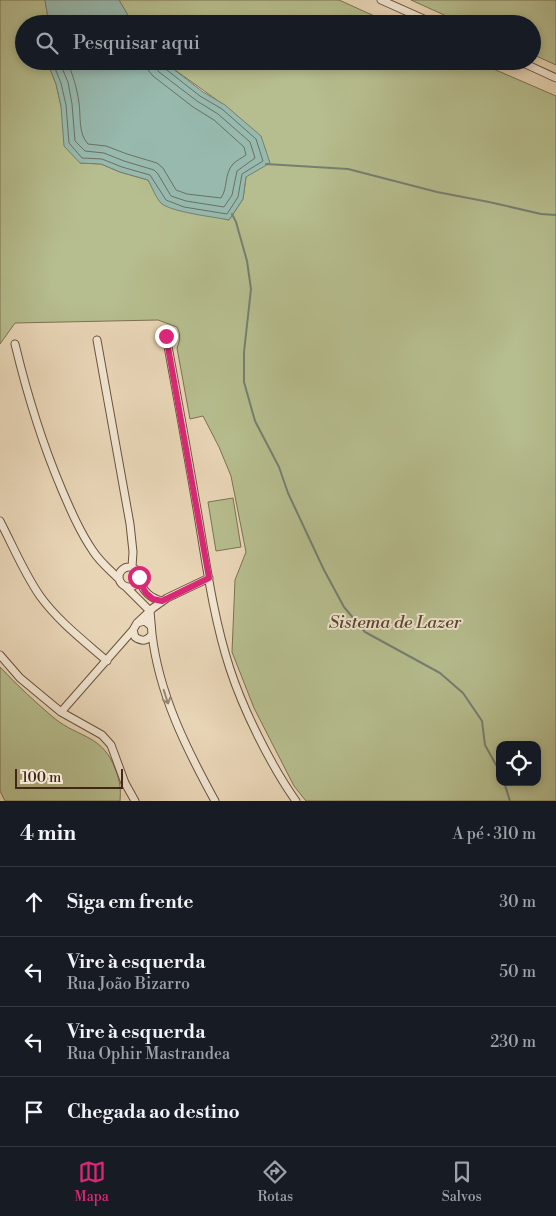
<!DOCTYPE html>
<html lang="pt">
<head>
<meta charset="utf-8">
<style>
	:root { --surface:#171b24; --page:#242831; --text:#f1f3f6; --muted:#9ea1a6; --line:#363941; --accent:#db2777 }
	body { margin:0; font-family:"Libre Bodoni",serif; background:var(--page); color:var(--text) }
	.controls { position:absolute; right:15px; bottom:15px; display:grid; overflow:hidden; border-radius:10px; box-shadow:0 2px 8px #0003 }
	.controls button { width:45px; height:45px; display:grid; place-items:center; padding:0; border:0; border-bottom:1px solid var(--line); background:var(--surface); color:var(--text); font:25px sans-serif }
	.scale { position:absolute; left:15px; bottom:12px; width:108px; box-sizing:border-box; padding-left:5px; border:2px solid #412815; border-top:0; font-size:14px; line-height:18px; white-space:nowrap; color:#412815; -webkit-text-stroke:4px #f0e4d0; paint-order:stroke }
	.stop { position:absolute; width:15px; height:15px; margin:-11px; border:4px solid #db2777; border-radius:50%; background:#fff }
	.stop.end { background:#db2777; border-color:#fff; box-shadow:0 1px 5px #0008 }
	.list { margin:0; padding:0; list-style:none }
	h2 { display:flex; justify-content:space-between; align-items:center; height:65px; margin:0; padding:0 20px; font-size:21px }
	h2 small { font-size:16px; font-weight:400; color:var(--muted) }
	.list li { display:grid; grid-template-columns:32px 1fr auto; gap:15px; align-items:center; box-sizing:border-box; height:70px; padding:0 20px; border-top:1px solid var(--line) }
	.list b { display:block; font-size:19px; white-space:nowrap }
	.list p { margin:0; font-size:16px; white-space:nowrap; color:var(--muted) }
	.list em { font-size:16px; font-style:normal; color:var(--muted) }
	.icon { flex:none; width:28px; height:28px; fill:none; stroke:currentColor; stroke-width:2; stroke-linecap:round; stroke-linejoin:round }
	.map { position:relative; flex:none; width:556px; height:801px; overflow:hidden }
	.search { position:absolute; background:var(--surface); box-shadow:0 2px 8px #0003; left:15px; right:15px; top:15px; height:55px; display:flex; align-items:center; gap:12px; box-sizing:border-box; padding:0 18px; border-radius:28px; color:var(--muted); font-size:19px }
	.sheet { height:345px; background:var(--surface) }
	nav { display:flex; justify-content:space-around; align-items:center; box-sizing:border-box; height:70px; border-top:1px solid var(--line); background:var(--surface); font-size:14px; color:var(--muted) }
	nav a { display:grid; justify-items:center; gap:2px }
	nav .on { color:var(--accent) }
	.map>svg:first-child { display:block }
</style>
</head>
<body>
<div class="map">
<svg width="556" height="801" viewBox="0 0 556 801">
	<rect width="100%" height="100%" fill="#e8d5b6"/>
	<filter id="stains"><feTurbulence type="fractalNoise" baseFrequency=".004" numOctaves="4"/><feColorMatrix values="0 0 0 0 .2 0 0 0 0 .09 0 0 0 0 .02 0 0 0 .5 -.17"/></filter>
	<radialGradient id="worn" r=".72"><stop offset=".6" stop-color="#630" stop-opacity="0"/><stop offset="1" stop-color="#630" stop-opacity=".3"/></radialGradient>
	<path fill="#b6bd8e" stroke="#7c7252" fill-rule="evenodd" d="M0 0H45L49 24H24V61H47L56 84 61 106 80 163 101 164 120 172 148 180 162 204 229 220 243 199 246 177 241 120C217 98 189 81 163 61H475L556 96V801H306L294 786 254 708 232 652 235 580 246 552 231 476 219 447 203 416 190 419 177 348C180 340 181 335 177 327L158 320 15 323 0 344ZM500 745H537V782H500Z
		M119 0H339L392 24H133Z
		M411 0H556V65L532 54V24H464Z
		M233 498 241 547 216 551 208 502Z
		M0 667C17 685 35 702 54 718 80 739 103 734 116 771 120 782 121 789 120 801H5L0 791Z"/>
	<path fill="#97b9ae" stroke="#757f71" d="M45 0H119L133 24H49Z
		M47 61H163L203 92 225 105 261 136 270 163 246 177 243 199 229 220C215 217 170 212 161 203 156 198 152 187 148 180L120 172 101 164 80 163 64 146 61 106 56 84Z"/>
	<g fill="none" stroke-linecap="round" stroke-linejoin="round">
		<path stroke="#6c7062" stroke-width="1" d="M52 61 61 83 66 105 69 143 82 158 102 159 122 167 150 175 166 200 184 207 227 214 238 197 242 174 263 161 256 139 222 109 200 96 163 67 161 61
			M59 61 68 82 72 104 75 141 85 151 104 153 124 161 154 170 158 174 171 196 186 201 224 207 232 195 237 171 255 158 250 142 218 114 197 101 159 72 155 67V61
			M67 61C73 75 77 88 79 103 81 117 78 133 88 144L106 146 127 154 157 163 163 168 176 190 187 194 221 198C228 188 224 174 233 164 237 160 242 158 246 155L244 147 214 120 193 107 153 76 148 70 147 61"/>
		<path stroke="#757f71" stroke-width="2" d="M266 164 348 169 437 192 489 202 541 214 556 215
			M232 214 236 222 247 261 251 289 244 352V382L255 421 279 467 288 493 324 570 344 607 365 632 440 673 463 693 482 721 485 745 500 772
			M504 782 510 801"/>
		<defs>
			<path id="minor" d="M381 0 435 24
				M519 61 556 78
				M166 336C177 394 187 451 197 509 206 562 213 617 230 669 243 709 271 766 296 801
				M97 340 130 524 133 552 132 567
				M15 344C27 394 42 443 62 490 71 511 80 532 93 551 100 562 110 570 119 579
				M0 521C13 546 24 573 40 596 58 621 84 641 107 661
				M119 577a10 10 0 1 1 20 0a10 10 0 1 1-20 0Z
				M139 580C144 592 150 598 162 601
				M126 587 150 611
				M150 611 152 634C148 641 142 642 135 637L133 630 137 623 145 621 151 626
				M137 623 153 608 167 598 209 578
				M152 634C159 694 186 748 215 801
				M0 655 20 678 61 712 102 735 111 745 125 783 135 801
				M61 712 133 630"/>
		</defs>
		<use href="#minor" stroke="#6b533d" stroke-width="9"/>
		<use href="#minor" stroke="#f0e4d0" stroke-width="7"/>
	</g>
	<defs><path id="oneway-shaft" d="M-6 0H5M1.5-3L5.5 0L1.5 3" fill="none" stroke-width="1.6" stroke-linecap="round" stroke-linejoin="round" transform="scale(1.25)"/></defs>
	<use stroke="#988672" href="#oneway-shaft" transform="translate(166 697) rotate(72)"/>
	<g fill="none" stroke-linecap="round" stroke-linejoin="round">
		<path stroke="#db2777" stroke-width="6" d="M139 577 142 586 146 593 153 599 162 601 209 578 166 336"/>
	</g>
	<g text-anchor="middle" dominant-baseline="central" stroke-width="4" stroke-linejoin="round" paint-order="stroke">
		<g font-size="18" font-style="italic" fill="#58462d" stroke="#f0e4d0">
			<text x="395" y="622">Sistema de Lazer</text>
		</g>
	</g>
	<rect width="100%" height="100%" filter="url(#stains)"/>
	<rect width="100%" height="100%" fill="url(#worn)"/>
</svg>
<div class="controls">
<button><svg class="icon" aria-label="locate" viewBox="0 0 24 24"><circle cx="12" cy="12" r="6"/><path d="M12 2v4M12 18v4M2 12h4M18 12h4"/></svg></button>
</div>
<div class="scale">100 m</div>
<div class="stop" style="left:139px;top:577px"></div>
<div class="stop end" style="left:166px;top:336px"></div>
<div class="search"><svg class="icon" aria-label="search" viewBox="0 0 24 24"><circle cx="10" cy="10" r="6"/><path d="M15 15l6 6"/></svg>Pesquisar aqui</div>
</div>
<section class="sheet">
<h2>4 min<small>A pé · 310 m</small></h2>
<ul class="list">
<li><svg class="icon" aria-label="ahead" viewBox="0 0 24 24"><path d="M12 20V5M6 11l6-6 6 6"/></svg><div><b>Siga em frente</b></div><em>30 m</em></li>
<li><svg class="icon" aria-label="left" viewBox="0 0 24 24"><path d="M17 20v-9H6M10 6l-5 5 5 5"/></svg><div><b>Vire à esquerda</b><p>Rua João Bizarro</p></div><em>50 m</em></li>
<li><svg class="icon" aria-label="left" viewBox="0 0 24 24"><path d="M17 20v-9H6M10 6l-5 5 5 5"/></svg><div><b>Vire à esquerda</b><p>Rua Ophir Mastrandea</p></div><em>230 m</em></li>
<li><svg class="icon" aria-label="arrive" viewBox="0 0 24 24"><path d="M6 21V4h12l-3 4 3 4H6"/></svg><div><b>Chegada ao destino</b></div></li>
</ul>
</section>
<nav>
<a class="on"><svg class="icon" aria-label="map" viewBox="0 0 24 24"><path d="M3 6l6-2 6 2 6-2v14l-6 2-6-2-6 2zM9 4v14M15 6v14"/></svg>Mapa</a>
<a><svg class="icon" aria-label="directions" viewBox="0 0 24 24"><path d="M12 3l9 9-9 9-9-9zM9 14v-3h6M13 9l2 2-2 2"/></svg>Rotas</a>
<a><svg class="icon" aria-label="saved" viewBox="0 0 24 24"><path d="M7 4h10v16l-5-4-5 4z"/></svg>Salvos</a>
</nav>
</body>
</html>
